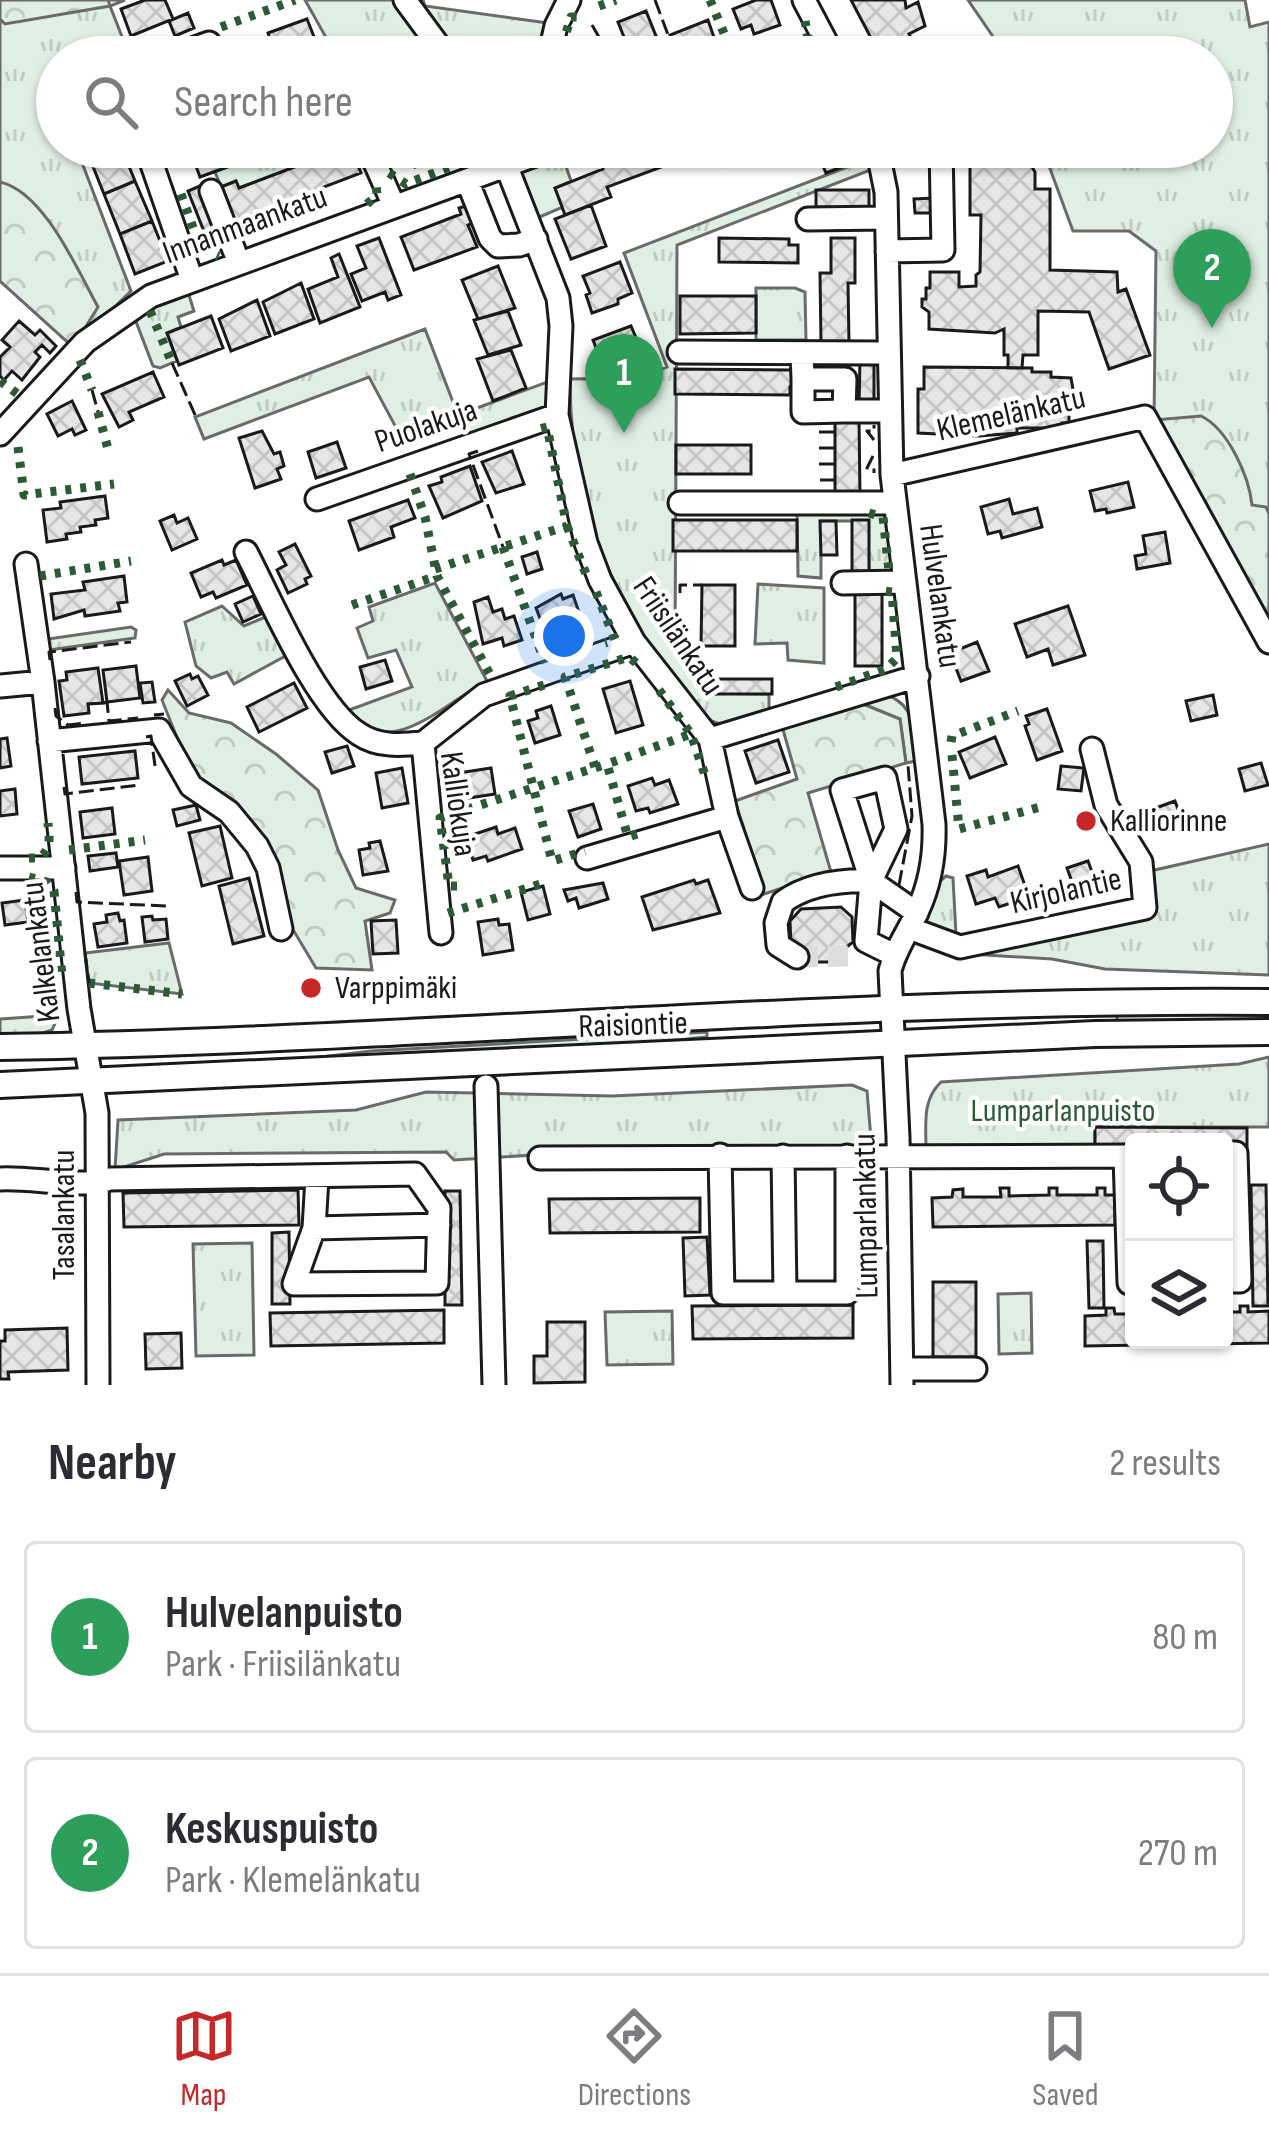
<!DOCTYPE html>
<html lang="en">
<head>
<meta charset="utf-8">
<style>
	:root { --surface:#fff; --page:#f7f7f7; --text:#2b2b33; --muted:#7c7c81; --line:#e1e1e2; --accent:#c62828 }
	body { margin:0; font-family:"Sofia Sans Condensed",sans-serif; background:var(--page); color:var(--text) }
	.controls { position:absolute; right:36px; bottom:36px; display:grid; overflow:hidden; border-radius:12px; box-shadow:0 3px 9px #0004 }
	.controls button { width:108px; height:108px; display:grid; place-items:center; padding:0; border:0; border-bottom:3px solid var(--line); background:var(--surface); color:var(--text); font:60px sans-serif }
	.you { position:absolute; left:564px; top:636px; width:42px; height:42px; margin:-30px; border:9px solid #fff; border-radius:50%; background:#1a73e8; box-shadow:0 0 0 18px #1a73e833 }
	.badge { display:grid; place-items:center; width:78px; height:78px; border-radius:50%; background:var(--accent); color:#fff; font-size:39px; font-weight:700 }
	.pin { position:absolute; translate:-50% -99px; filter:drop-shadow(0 3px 6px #0008) }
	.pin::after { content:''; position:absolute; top:63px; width:42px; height:36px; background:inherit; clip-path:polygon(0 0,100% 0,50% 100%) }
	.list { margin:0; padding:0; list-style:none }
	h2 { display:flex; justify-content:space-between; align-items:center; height:156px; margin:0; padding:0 48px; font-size:51px }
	h2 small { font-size:39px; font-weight:400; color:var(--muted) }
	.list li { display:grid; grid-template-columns:78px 1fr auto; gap:36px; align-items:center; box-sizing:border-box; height:192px; margin:0 24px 24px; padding:0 24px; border:3px solid var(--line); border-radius:12px }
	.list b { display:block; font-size:45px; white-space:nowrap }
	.list p { margin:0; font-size:39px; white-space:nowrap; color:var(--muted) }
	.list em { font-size:39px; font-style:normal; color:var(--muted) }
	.icon { flex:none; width:66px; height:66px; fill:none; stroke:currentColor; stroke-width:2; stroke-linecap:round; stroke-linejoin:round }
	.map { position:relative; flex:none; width:1269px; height:1385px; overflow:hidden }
	.search { position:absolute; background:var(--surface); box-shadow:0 3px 9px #0004; left:36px; right:36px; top:36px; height:132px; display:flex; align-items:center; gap:30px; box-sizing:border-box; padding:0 42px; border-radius:66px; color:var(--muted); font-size:45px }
	.sheet { height:588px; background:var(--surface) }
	nav { display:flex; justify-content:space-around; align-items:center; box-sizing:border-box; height:168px; border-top:3px solid var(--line); background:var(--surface); font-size:33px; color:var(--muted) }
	nav a { display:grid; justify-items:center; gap:6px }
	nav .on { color:var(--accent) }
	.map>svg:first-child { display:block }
</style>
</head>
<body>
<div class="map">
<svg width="1269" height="1385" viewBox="0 0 1269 1385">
	<defs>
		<pattern id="grass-tufts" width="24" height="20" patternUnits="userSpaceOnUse" patternTransform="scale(3)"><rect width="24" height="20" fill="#e0efe3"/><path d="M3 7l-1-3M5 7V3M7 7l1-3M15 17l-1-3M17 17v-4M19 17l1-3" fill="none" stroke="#c0ccc2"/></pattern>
		<pattern id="forest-crowns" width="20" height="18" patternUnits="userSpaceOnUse" patternTransform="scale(3)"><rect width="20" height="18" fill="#e0efe3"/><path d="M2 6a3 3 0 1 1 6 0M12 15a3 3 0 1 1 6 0" fill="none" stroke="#c0ccc2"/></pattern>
		<pattern id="building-cross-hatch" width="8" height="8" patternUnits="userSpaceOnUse" patternTransform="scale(3)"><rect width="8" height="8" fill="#e6e6e6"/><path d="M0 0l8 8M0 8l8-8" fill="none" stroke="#c5c5c5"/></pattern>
	</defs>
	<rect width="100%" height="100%" fill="#fff"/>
	<path fill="url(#grass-tufts)" stroke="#6a6a6a" stroke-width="3" d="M0 0H125L110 6 130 57H57V147H76L131 291 73 347 0 281Z
		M305 0H423L425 6 548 23 543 57H337Z
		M968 0H1245L1250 27 1269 22V630L1154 420 1156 251 1129 231H1073L1042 147H1212V57H1007Z
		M235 147H280L286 158 316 147H347L239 188 236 181 221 187 215 172 236 162Z
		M562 155 571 181 555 188 563 207 535 219 521 182 523 171Z
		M868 159 873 169 677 245 675 651 709 693 769 694V710C754 717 734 728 717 723 698 717 685 692 673 677 605 591 570 489 570 379L639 378 667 367 624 253Z
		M756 288H795L805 292 806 340H756Z
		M187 289 194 311 178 317 181 327 167 333 177 361 160 368 153 366 135 319 139 310Z
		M425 329 458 415 550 381 545 407 468 434 457 415 400 435 369 377 204 439 195 417Z
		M797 509 886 513 894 571 869 576 868 521H821V578L798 576Z
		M435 583 487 681C450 699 385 767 349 710L412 687 396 650 368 658 357 628 373 621 369 607Z
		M758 584 824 588V663L788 660 787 643 755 644Z
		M222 606 244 626 270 615 289 654 234 684 227 672 211 678 196 666 185 622Z
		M131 627 136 630 135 638 49 650 48 639Z
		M883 694C918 704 911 729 916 761L906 763 900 719 858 702Z
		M1269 844V975L1105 969 1052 959 969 954 1155 912 1146 872Z
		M946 876 953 878 956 935 921 923 939 882Z
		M169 943 182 994 89 983 85 953Z
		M1269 1011V1022L1117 1023V1014Z
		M59 1015 52 1030 31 1037H0V1019Z
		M707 1032V1037L601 1048 263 1064 371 1051Z
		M1269 1057V1127H1095V1147L926 1149C926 1124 922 1100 941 1082L1239 1064Z
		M852 1085 867 1091 872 1151 534 1155 454 1160 446 1152 164 1154 115 1170 118 1120 356 1110 426 1092 612 1096Z
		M252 1243 254 1355 196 1356 193 1244Z
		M1031 1293 1032 1353 999 1354 998 1294Z
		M672 1311 673 1364 607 1365 605 1312Z"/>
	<path fill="url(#forest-crowns)" stroke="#6a6a6a" stroke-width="3" d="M0 0H108L110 6 5 24 0 19Z
		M0 182C44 192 77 269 98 307L73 347 0 281Z
		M1201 416C1228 429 1249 476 1252 505L1266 507 1269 514V630L1154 420Z
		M168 690 189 713 231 723 276 754 318 790 338 850 356 888 395 900 390 913 365 921 372 970 316 968 292 928 278 869 253 823 206 787 184 755 162 700Z
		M858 702 900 719 906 763 808 793 831 872 764 894 735 801 797 779 782 726Z"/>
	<path fill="url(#building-cross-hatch)" stroke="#1a1a1a" stroke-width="3" d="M145 0H165L173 19 131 36 121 9Z
		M756 0H771L780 25 754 34 751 25 741 29 733 9Z
		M851 0H905L906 8 918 2 925 26 909 34 915 45 893 57H881Z
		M646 11 656 36 628 47 618 22Z
		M188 13 194 28 175 36 169 21Z
		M307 19 318 47 291 57H276L268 33Z
		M708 20 718 49 696 57H679L670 35Z
		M104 147H121L135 181 104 194 88 154Z
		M189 147H223L230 166 200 177Z
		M347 147H351L361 173 248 216 252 226 238 231 221 187 236 181 239 188Z
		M407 147H464L415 167Z
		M617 147H710V149L607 187 611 197 565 215 555 188 603 169 598 154Z
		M830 147H840L847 165 826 173 817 152Z
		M946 147H1020L1035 172V189H1050V270L1117 272 1118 292 1126 289 1150 355 1109 369 1089 312 1038 311V355H1023L1022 368H1008V355H1004V329L995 333 929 329V312L922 307V299H926V288H930V272H959V287L976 286V275L980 272 981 215H970V158L957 165Z
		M135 181 152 221 120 234 104 194Z
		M202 185 223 238 209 244 188 191Z
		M816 190H869V208L816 207Z
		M934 198 935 213H915L914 199Z
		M469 205 475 222 468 225 477 247 414 270 401 237 461 214 459 208Z
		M591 205 606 246 571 259 555 219Z
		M152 221 168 261 135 274 120 234Z
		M379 238 401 295 388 300 385 292 362 301 351 274 366 268 357 246Z
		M719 238 789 239V245H798V263L719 262Z
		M831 238H855V283H848L849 342 821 343 820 273H831Z
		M339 254 360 307 320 323 308 289 338 277 331 258Z
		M620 262 632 293 618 299V304L592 313 586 295 590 293 583 276Z
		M498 266 515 308 478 319 462 280Z
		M301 283 314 319 275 334 263 302Z
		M680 296H756V333L680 334Z
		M257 300 270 336 231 351 219 319Z
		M508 311 521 345 488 355 474 320Z
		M211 316 223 348 179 365 167 333Z
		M19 321 35 335 40 330 56 346 50 353 42 345 35 352 40 357 22 380 12 371 4 380 0 376V357L10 347 2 340Z
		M631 326 642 352 604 367 593 340Z
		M511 350 526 388 493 401 477 359Z
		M860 358H874V407H859Z
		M924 367 1032 368V372H1051V377L1071 378 1075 401H1069V423H1062V428H1017V433L979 436 918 433V389H924Z
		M675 369 790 370 797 373V387H790V395L675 394Z
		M153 372 164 397 129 412 133 420 119 427 102 394Z
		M72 401 86 430 75 435 72 429 58 436 47 414Z
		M835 416H859L860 498H835Z
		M262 431 274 454 280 452 284 466 277 469 281 479 255 488 239 438Z
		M337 442 346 468 316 478 308 452Z
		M676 445H751V474H676Z
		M512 451 524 484 496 493 482 462Z
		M470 466 482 501 443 518 429 486 442 482 441 477Z
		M1128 482 1134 507 1107 513 1106 509 1095 511 1090 491Z
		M105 496 108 518 95 520 96 525 80 527 81 532 66 534 67 539 47 542 43 510 61 508 60 502Z
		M1009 499 1013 514 1037 508 1042 527 1002 538 1000 531 988 534 981 507Z
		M408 500 415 518 391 527 394 537 359 550 349 521Z
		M174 515 177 523 188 518 197 539 172 550 160 521Z
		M673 520H797V551H673Z
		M852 520H869V576H852Z
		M820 521H836L837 555H821Z
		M1165 532 1170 563 1137 569 1135 556 1146 554 1143 536Z
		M295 544 311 576 305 579 307 584 288 593 277 570 286 565 279 552Z
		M537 552 542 569 527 574 522 557Z
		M222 560 224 565 236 560 247 585 216 598 213 592 201 597 191 573Z
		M124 576 127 602 118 603 120 611 85 616 84 610 54 619 51 594 85 590 83 582Z
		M702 585H735V646H701Z
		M855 588H882V666H855Z
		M561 594 563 599 573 595 582 621 546 634 536 608Z
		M253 596 261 614 243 622 235 604Z
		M488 597 493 612 502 609 505 619 514 616 522 640 504 646 502 638 483 644 474 602Z
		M1068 606 1085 655 1053 665 1048 649 1027 657 1015 624Z
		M977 642 989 671 961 681 950 653Z
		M385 660 392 681 366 689 360 667Z
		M136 666 140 698 107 702 103 670Z
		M98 668 103 703 88 704 89 713 64 716 59 681 67 680 66 672Z
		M190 674 192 679 198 676 208 695 187 706 175 681Z
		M715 679H772V694H715Z
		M630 681 643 725 616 733 603 689Z
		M152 682 155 702 143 703 140 683Z
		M294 683 307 708 259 732 247 707Z
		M1213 695 1217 715 1191 721 1186 701Z
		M551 706 560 735 535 743 528 721 538 718 536 711Z
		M1047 709 1062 751 1037 760 1025 726 1029 724 1026 716Z
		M995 737 1006 764 970 778 959 752Z
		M7 738 11 766 0 768V739Z
		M778 740 789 772 756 783 745 751Z
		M347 746 354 766 332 773 325 752Z
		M135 751 138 778 82 784 79 757Z
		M1261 763 1268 785 1245 791 1239 769Z
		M1061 766 1084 768 1081 791 1058 789Z
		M402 768 408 803 382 808 376 773Z
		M491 768 495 794 456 800 455 791 449 792 447 779 453 778 452 774Z
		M652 778 655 785 669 780 678 804 650 813 648 808 636 811 628 786Z
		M15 789 17 814 0 816V791Z
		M1175 801 1183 823 1161 830 1153 809Z
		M593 804 601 829 578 837 569 811Z
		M196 805 200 820 177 826 173 810Z
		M112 808 115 834 83 838 80 812Z
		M220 826 232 878 202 886 189 833Z
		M496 827 498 834 515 828 522 849 488 861 486 856 473 860 466 837Z
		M380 841 388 871 363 875 359 850 370 848 369 843Z
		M116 853 118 867 90 871 88 856Z
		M148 857 152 891 124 895 119 861Z
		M1088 861 1096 883 1075 890 1067 868Z
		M1018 866 1029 897 999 907 995 898 976 904 967 876 986 870 988 877Z
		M249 878 264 936 233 944 219 886Z
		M694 880 696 884 708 880 720 913 653 930 642 897Z
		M603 883 608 899 579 908 576 898 568 901 564 890Z
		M543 886 550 914 528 920 521 892Z
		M25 900 28 922 5 925 2 903Z
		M841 907 852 917 853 942 839 953 840 962H805L791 944 790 921 801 909Z
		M118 913 120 921 124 920 127 943 98 947 94 924 107 922 106 915Z
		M152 916 153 920 166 919 168 939 145 942 142 917Z
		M498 919 499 925 509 924 513 950 483 955 478 922Z
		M396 920 398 953 373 954 371 921Z
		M1095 1127 1247 1128V1148H1224V1142H1134V1147H1095Z
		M1251 1185H1266L1268 1306H1253Z
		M1000 1188H1009V1196L1049 1195V1188H1057V1195H1097V1188H1105V1195H1115V1225L933 1227 932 1198 952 1197 953 1190 963 1189V1197H1001Z
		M298 1190 299 1225 124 1227 123 1193Z
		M445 1191H460L462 1305H445Z
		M700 1198V1232L550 1233 549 1199Z
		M289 1232 290 1304H272V1233Z
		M707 1237 710 1295 685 1296 683 1238Z
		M1087 1241H1103L1104 1308H1089Z
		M933 1282H976V1357H933Z
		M853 1305V1338L693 1339 692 1306Z
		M1240 1306H1248V1312L1269 1311V1343L1085 1346V1316L1106 1315V1308H1114L1115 1314H1134V1340H1224V1312H1240Z
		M444 1310V1343L271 1346 270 1313Z
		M547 1322H585V1382L534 1383V1356H547Z
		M67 1328 68 1370 8 1372 9 1379H0V1341H5V1330Z
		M181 1333 182 1368 146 1369 145 1334Z"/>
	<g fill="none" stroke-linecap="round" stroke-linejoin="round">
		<path stroke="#ddd" stroke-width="21" stroke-dasharray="21 10" stroke-linecap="butt" d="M797 957 848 956"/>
		<defs>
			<path id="minor" d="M405 0 447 57
				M804 0 834 57
				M171 57 209 43
				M549 57 556 26 569 0
				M799 57 828 46
				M146 147 192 280
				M368 147 394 206
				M499 147 558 298 561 326 557 415 586 543 600 580 634 642 710 739 918 676
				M877 147 886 192 892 475 934 824C935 855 931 882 918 910 909 931 895 949 890 971L898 1137 902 1385
				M467 180 490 238 498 246 519 245 536 239
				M211 191 239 263
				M808 219 886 218
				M887 251 943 250 941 147
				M679 352 887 353
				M802 353 803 379H845L844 411H889
				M803 379V412L844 411
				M0 434 85 342 151 296 557 147
				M892 475 1145 417 1269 642
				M317 499 557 415
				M680 503H894
				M246 552C271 600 316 707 359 734 378 747 401 745 423 743L441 933
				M26 564 43 682 79 1009 97 1113 98 1385
				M843 583 905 582
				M0 686 43 682
				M710 739 727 817 752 888
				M49 741 159 730 191 786 229 812 257 846 268 868 281 929
				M423 743 484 695 634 642
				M587 858 727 817
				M0 868H64
				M909 928 960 947 1145 908 1141 862 1106 805 1092 749
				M894 955 866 941 871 881 842 790 885 778 896 829 871 881 917 913
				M797 957 778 945 776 923 783 902C808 884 840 880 871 881
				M486 1086 494 1385
				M1224 1153H1236L1240 1281H1224
				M720 1155 723 1293H847V1156
				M783 1156 785 1293
				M1125 1156 1129 1283H1134
				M540 1158 1134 1156
				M0 1179C31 1177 84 1189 110 1179L415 1174 439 1208 437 1283 294 1284 314 1228 317 1178
				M314 1228 439 1225
				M902 1369H975"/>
			<path id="major" d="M0 1047C423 1040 845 998 1269 1002
				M0 1085 1095 1034 1269 1032"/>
		</defs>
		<use href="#minor" stroke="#1a1a1a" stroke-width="27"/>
		<use href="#major" stroke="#1a1a1a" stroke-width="30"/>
		<use href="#minor" stroke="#fff" stroke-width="21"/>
		<use href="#major" stroke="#fff" stroke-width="24"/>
		<path stroke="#2b5a34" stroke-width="9" stroke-dasharray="6 9" stroke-linecap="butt" d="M710 0 734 57
			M599 6 616 0
			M221 27 295 0
			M562 46 571 17H580
			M210 51 221 48 227 57
			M763 57 808 37 805 21
			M280 147 286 158 316 147
			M722 147 732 174
			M480 157 482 147
			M389 173 406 184 465 161
			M181 194 200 247 219 256
			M367 204 377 195 376 184
			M150 311 172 363
			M80 360 92 390
			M0 381 19 395
			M98 412 108 449
			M18 447 24 495 114 484
			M410 474 425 517 437 576 493 680
			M869 513 883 517 889 571
			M567 526 586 574
			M503 547 545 663
			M435 569 567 526 547 427 540 429
			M40 576 131 561
			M596 592 615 640 605 643
			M352 605 437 576
			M544 685 510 696 552 861 585 851
			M836 687 886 669 897 658 892 592 884 591
			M659 690 691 734
			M951 742 952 736 1018 711
			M952 755 959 829 1044 806
			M595 767 565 677 629 657 641 667
			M637 834 628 837 607 764 691 734 707 781
			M69 850 145 840
			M29 858H40C52 847 49 838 48 823
			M29 877 47 882 54 891 62 975
			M457 886H449L440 818 607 764
			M448 913 544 883
			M89 983 182 994"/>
		<path stroke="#1a1a1a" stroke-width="3" stroke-dasharray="15 6" stroke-linecap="butt" d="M655 0 670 40
			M592 25 606 49 619 57
			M172 363 196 417
			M92 390 98 412
			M819 432H835
			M874 440 867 431H874V425
			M819 448H835
			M478 451 469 454 503 547
			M873 456 867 468H874V473
			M819 464H835
			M820 480H835
			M680 593V585H702
			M50 660 49 652 131 642
			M103 703 107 702 109 721 138 718
			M55 708 56 716 68 725 86 723
			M154 715 164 714
			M146 737 151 736 155 766
			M64 787 65 794 140 785
			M899 885 912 816 908 765
			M76 892 77 902 166 906
			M85 953 89 983"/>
	</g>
	<g fill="#c62828" stroke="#fff" stroke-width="4.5">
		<circle cx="1086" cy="821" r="12"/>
		<circle cx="311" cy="988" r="12"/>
	</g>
	<g text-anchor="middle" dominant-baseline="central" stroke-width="9" stroke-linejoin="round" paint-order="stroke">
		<g font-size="33" fill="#1a1a1a" stroke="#fff">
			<text transform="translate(245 225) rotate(-20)">Innanmaankatu</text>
			<text transform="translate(1011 414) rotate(-13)">Klemelänkatu</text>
			<text transform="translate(426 426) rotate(-19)">Puolakuja</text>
			<text transform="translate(940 596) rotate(82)">Hulvelankatu</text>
			<text transform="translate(678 636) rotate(56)">Friisilänkatu</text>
			<text transform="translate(458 804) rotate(82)">Kalliokuja</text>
			<text transform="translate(1066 891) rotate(-13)">Kirjolantie</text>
			<text transform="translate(41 952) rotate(-97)">Kalkelankatu</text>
			<text transform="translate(633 1025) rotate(-2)">Raisiontie</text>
			<text transform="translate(64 1215) rotate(-90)">Tasalankatu</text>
			<text transform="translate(866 1216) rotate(-91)">Lumparlankatu</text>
		</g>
		<g font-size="33" fill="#1a1a1a" stroke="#fff" text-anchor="start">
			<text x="1110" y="821">Kalliorinne</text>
			<text x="335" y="988">Varppimäki</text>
		</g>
		<g font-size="33" fill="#2b5a34" stroke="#fff">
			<text x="1063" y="1111">Lumparlanpuisto</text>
		</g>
	</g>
</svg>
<div class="controls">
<button><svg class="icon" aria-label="locate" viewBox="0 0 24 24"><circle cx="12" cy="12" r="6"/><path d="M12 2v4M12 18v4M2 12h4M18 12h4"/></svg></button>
<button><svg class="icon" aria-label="layers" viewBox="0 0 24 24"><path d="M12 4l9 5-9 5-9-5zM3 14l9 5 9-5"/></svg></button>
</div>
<div class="you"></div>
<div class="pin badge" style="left:624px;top:433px;background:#2e9e5b">1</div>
<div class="pin badge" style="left:1212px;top:328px;background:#2e9e5b">2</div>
<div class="search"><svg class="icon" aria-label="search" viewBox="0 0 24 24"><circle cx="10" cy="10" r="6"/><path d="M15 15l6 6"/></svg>Search here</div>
</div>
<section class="sheet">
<h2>Nearby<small>2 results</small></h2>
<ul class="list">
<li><span class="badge" style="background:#2e9e5b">1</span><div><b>Hulvelanpuisto</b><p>Park · Friisilänkatu</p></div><em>80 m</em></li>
<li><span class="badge" style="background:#2e9e5b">2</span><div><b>Keskuspuisto</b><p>Park · Klemelänkatu</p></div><em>270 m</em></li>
</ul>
</section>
<nav>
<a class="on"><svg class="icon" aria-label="map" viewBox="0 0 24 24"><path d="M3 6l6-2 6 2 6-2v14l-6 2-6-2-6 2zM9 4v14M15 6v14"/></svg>Map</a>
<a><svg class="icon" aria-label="directions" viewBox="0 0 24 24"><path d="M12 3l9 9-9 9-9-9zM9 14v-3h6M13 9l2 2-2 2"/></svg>Directions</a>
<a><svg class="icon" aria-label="saved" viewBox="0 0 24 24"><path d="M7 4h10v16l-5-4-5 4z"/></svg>Saved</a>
</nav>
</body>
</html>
